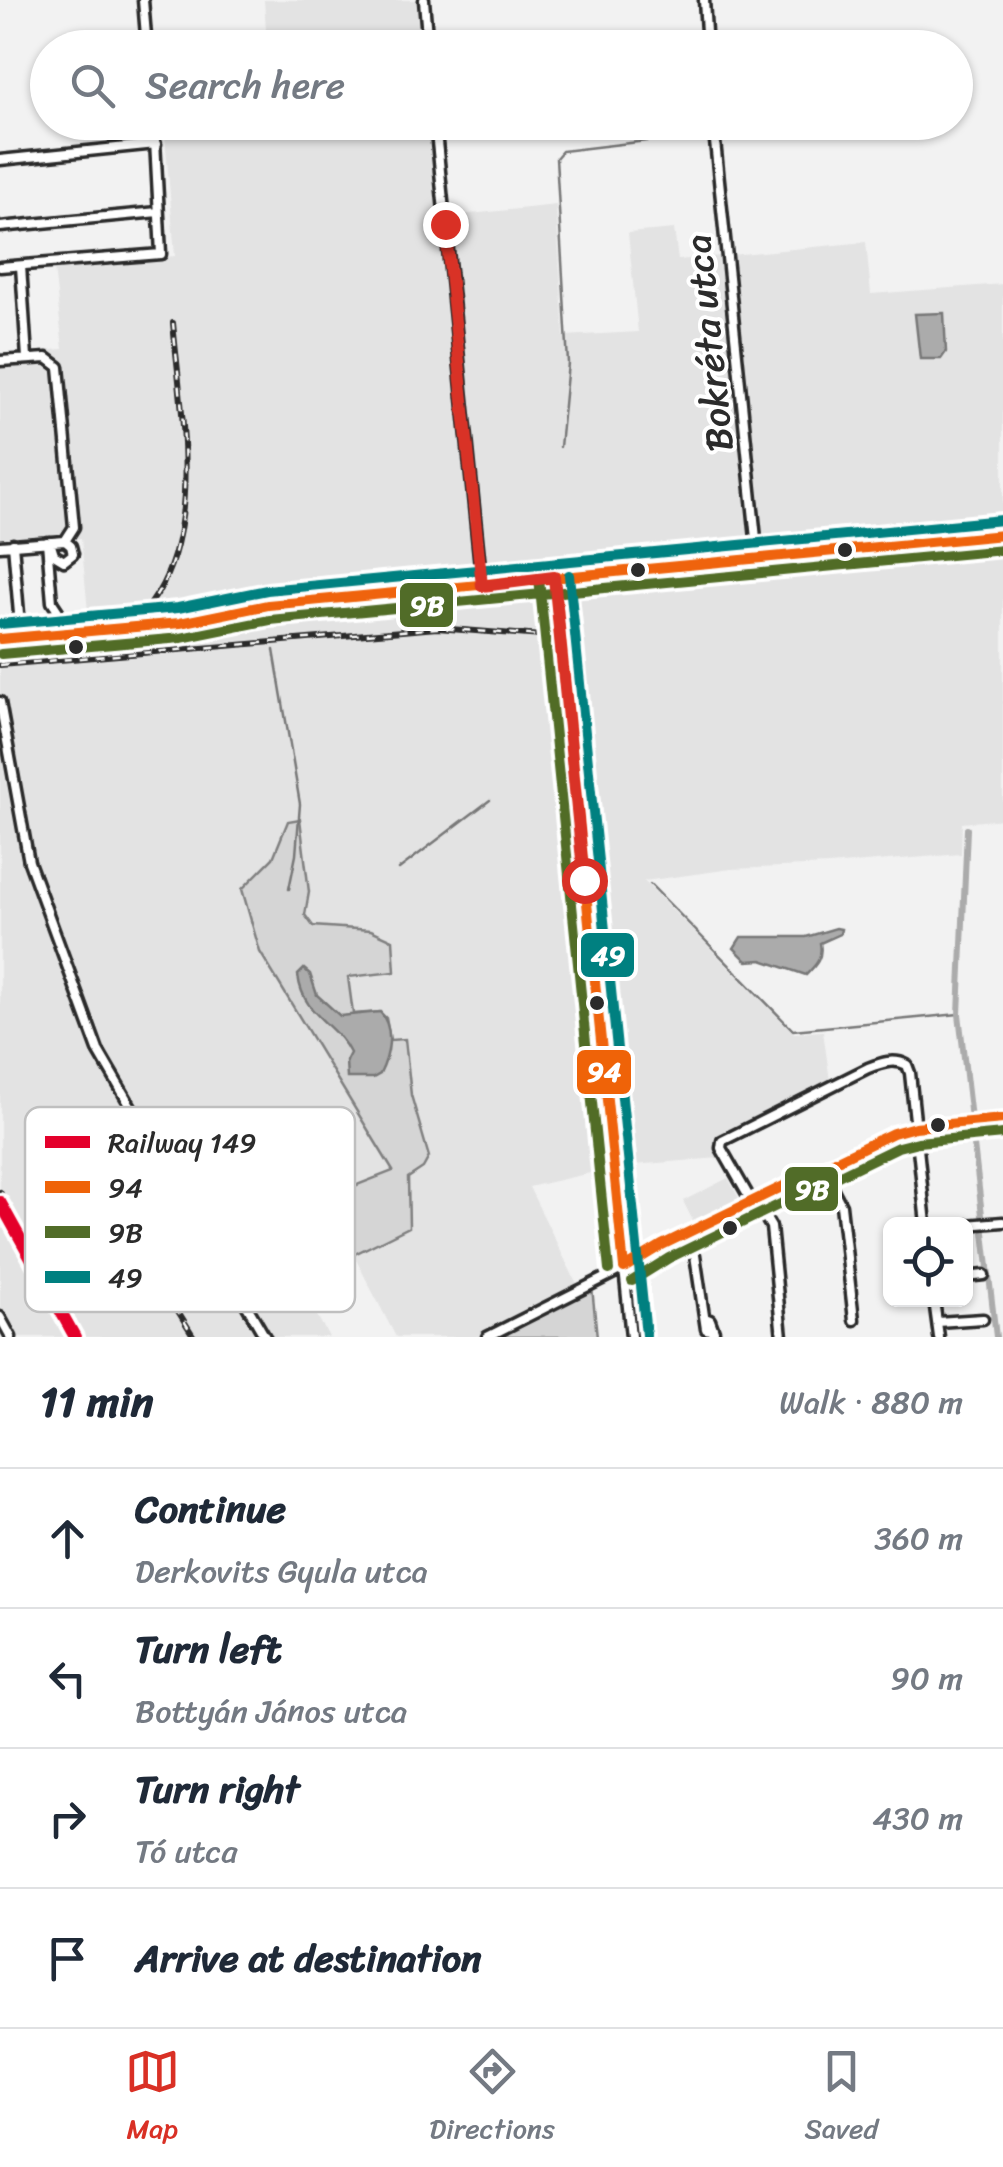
<!DOCTYPE html>
<html lang="en">
<head>
<meta charset="utf-8">
<style>
	:root { --surface:#fff; --page:#f2f2f3; --text:#1f2937; --muted:#747a83; --line:#e0e1e3; --accent:#d93025 }
	body { margin:0; font-family:Sriracha,sans-serif; background:var(--page); color:var(--text) }
	.controls { position:absolute; right:30px; bottom:30px; display:grid; overflow:hidden; border-radius:15px; box-shadow:0 2px 8px #0004 }
	.controls button { width:90px; height:90px; display:grid; place-items:center; padding:0; border:0; border-bottom:2px solid var(--line); background:var(--surface); color:var(--text); font:50px sans-serif }
	.stop { position:absolute; width:30px; height:30px; margin:-22px; border:8px solid #d93025; border-radius:50%; background:#fff }
	.stop.end { background:#d93025; border-color:#fff; box-shadow:0 2px 10px #0008 }
	.list { margin:0; padding:0; list-style:none }
	h2 { display:flex; justify-content:space-between; align-items:center; height:130px; margin:0; padding:0 40px; font-size:42px }
	h2 small { font-size:32px; font-weight:400; color:var(--muted) }
	.list li { display:grid; grid-template-columns:65px 1fr auto; gap:30px; align-items:center; box-sizing:border-box; height:140px; padding:0 40px; border-top:2px solid var(--line) }
	.list b { display:block; font-size:38px; white-space:nowrap }
	.list p { margin:0; font-size:32px; white-space:nowrap; color:var(--muted) }
	.list em { font-size:32px; font-style:normal; color:var(--muted) }
	.icon { flex:none; width:55px; height:55px; fill:none; stroke:currentColor; stroke-width:2; stroke-linecap:round; stroke-linejoin:round }
	.map { position:relative; flex:none; width:1003px; height:1337px; overflow:hidden }
	.search { position:absolute; background:var(--surface); box-shadow:0 2px 8px #0004; left:30px; right:30px; top:30px; height:110px; display:flex; align-items:center; gap:25px; box-sizing:border-box; padding:0 35px; border-radius:55px; color:var(--muted); font-size:38px }
	.sheet { height:690px; background:var(--surface) }
	nav { display:flex; justify-content:space-around; align-items:center; box-sizing:border-box; height:140px; border-top:2px solid var(--line); background:var(--surface); font-size:28px; color:var(--muted) }
	nav a { display:grid; justify-items:center; gap:5px }
	nav .on { color:var(--accent) }
	.map>svg:first-child { display:block }
</style>
</head>
<body>
<div class="map">
<svg width="1003" height="1337" viewBox="0 0 1003 1337">
	<rect width="100%" height="100%" fill="#f2f2f2"/>
	<filter id="ink" filterUnits="userSpaceOnUse"><feTurbulence type="fractalNoise" baseFrequency=".01" numOctaves="2"/><feDisplacementMap in="SourceGraphic" scale="20" xChannelSelector="R" yChannelSelector="G"/><feConvolveMatrix kernelMatrix="1 2 1 2 8 2 1 2 1" color-interpolation-filters="sRGB"/></filter>
	<g filter="url(#ink)">
		<path fill="#e3e3e3" d="M264 0H425L429 47 250 48 267 45Z
			M164 123H435L441 217 556 205 564 336 638 332 628 233 674 229 678 260 866 242 871 294 1003 284V819L962 823 961 854 829 865 731 869 644 881 794 1033 823 1031 830 1081 714 1138 719 1158 621 1166 529 1187 578 1286 476 1337H396L353 1254 298 1282 329 1337H12L0 1315V651L91 643 81 538 0 545V354L63 349 54 268 175 256Z
			M728 1178 741 1202 695 1225 683 1201Z"/>
		<path fill="#d5d5d5" stroke="#808080" stroke-width="2.5" d="M300 819 309 892 305 915 313 926 371 930 393 940 395 972 348 977 353 1014 380 1012 386 1018 390 1040 405 1039 411 1095 429 1157 423 1168 408 1178 409 1227 298 1282 263 1222 393 1171 260 952 242 889 273 858 288 821Z
			M592 1287 597 1337H488Z"/>
		<path fill="#ababab" stroke="#787878" stroke-width="2.5" d="M944 313 946 352 941 359H920L915 314Z
			M836 928 841 929 840 934 820 943C823 958 816 965 806 975L762 960 747 961 734 948 741 937H806Z
			M304 969 310 974 317 995 340 1016 380 1012C395 1029 389 1056 380 1074L373 1078H347L346 1061 350 1053C336 1023 303 1017 298 975Z"/>
		<g fill="none" stroke-linecap="round" stroke-linejoin="round">
			<path stroke="#787878" stroke-width="2.5" d="M704 132 707 122
				M560 447 568 363 556 158 562 151 697 135
				M274 650 300 804 296 855 289 889
				M399 869 490 800
				M650 884 793 1030 959 1014"/>
			<path stroke="#ababab" stroke-width="6" d="M967 829 959 1014 996 1337"/>
			<defs>
				<path id="minor" d="M143 0 147 48
					M424 0 428 48
					M704 0 707 48
					M435 122 482 586
					M713 122 758 558
					M0 160 156 144
					M0 227 158 212
					M21 266 27 358
					M0 267 161 254 154 122
					M0 361 47 358 59 367 74 527 65 541 0 546
					M47 542 52 602 62 617 64 634
					M50 542 54 555 64 561 73 554 71 546 65 541
					M13 544 21 637
					M554 577 631 1337
					M0 639 180 623 268 605 1003 535
					M0 702 29 862 98 1050 265 1337
					M822 1168 841 1205 854 1320
					M756 1202 771 1227 782 1337
					M753 1204 721 1148 722 1141 868 1068C881 1063 894 1058 907 1065L910 1073 926 1224
					M966 1225 1003 1222
					M687 1233 695 1255 706 1329 714 1331 710 1320 705 1318
					M966 1277 984 1275
					M934 1300 939 1337
					M0 1317 11 1337
					M937 1322 983 1319
					M487 1337 624 1268 662 1245 882 1138 915 1127 1003 1119"/>
			</defs>
			<use href="#minor" stroke="#2b2b2b" stroke-width="15"/>
			<use href="#minor" stroke="#fff" stroke-width="8"/>
			<defs>
				<path id="rail" d="M80 652C219 610 183 433 173 323
					M0 665 437 628 542 636
					M34 1115 102 1188 194 1337
					M0 1192 80 1337"/>
			</defs>
			<use href="#rail" stroke="#2b2b2b" stroke-width="6"/>
			<use href="#rail" stroke="#fff" stroke-width="2.5" stroke-dasharray="8" stroke-linecap="butt"/>
			<defs>
				<path id="bus-1" d="M554 577 624 1268
					M0 639 180 623 268 605 1003 535
					M624 1268 662 1245 893 1133 915 1127 1003 1119"/>
				<path id="bus-2" d="M539 579 609 1270
					M1 654 181 638 270 620 1003 550
					M632 1281 669 1258 898 1147 918 1142 1003 1134"/>
				<path id="bus-3" d="M569 575 646 1335
					M0 624 178 608 267 590 1002 520"/>
			</defs>
			<use href="#bus-1" stroke="#fff" stroke-width="18"/>
			<use href="#bus-2" stroke="#fff" stroke-width="18"/>
			<use href="#bus-3" stroke="#fff" stroke-width="18"/>
			<use href="#bus-1" stroke="#ef6308" stroke-width="10"/>
			<use href="#bus-2" stroke="#516c28" stroke-width="10"/>
			<use href="#bus-3" stroke="#008080" stroke-width="10"/>
			<defs>
				<path id="rail-1" d="M0 1202 75 1337"/>
			</defs>
			<use href="#rail-1" stroke="#fff" stroke-width="20"/>
			<use href="#rail-1" stroke="#e4002b" stroke-width="12"/>
		</g>
	</g>
	<g fill="none" stroke-linecap="round" stroke-linejoin="round" filter="url(#ink)">
		<path stroke="#d93025" stroke-width="12" d="M445 224 482 586 554 577 584 880"/>
	</g>
	<g fill="#2b2b2b" stroke="#fff" stroke-width="4">
		<circle cx="845" cy="550" r="9"/>
		<circle cx="638" cy="570" r="9"/>
		<circle cx="76" cy="647" r="9"/>
		<circle cx="597" cy="1003" r="9"/>
		<circle cx="938" cy="1125" r="9"/>
		<circle cx="730" cy="1228" r="9"/>
	</g>
	<g text-anchor="middle" dominant-baseline="central" stroke-width="8" stroke-linejoin="round" paint-order="stroke">
		<g font-size="38" fill="#2b2b2b" stroke="#fff">
			<text transform="translate(709 343) rotate(-96)">Bokréta utca</text>
		</g>
	</g>
	<rect x="25" y="1107" width="330" height="205" rx="15" fill="#fff" stroke="#bfbfbf" stroke-width="2.5"/>
	<rect x="45" y="1136" width="45" height="12" fill="#e4002b"/>
	<rect x="45" y="1181" width="45" height="12" fill="#ef6308"/>
	<rect x="45" y="1226" width="45" height="12" fill="#516c28"/>
	<rect x="45" y="1271" width="45" height="12" fill="#008080"/>
	<g font-size="28" fill="#2b2b2b">
		<text x="108" y="1152">Railway 149</text>
		<text x="108" y="1197">94</text>
		<text x="108" y="1242">9B</text>
		<text x="108" y="1287">49</text>
	</g>
	<g stroke="#fff" stroke-width="4">
		<rect x="398" y="581" width="57" height="48" rx="10" fill="#516c28"/>
		<rect x="579" y="931" width="57" height="48" rx="10" fill="#008080"/>
		<rect x="575" y="1048" width="58" height="48" rx="10" fill="#ef6308"/>
		<rect x="783" y="1165" width="57" height="48" rx="10" fill="#516c28"/>
	</g>
	<g font-size="28" text-anchor="middle" font-weight="bold" fill="#fff">
		<text x="427" y="615">9B</text>
		<text x="608" y="965">49</text>
		<text x="604" y="1081">94</text>
		<text x="812" y="1199">9B</text>
	</g>
</svg>
<div class="controls">
<button><svg class="icon" aria-label="locate" viewBox="0 0 24 24"><circle cx="12" cy="12" r="6"/><path d="M12 2v4M12 18v4M2 12h4M18 12h4"/></svg></button>
</div>
<div class="stop" style="left:584px;top:880px"></div>
<div class="stop end" style="left:445px;top:224px"></div>
<div class="search"><svg class="icon" aria-label="search" viewBox="0 0 24 24"><circle cx="10" cy="10" r="6"/><path d="M15 15l6 6"/></svg>Search here</div>
</div>
<section class="sheet">
<h2>11 min<small>Walk · 880 m</small></h2>
<ul class="list">
<li><svg class="icon" aria-label="ahead" viewBox="0 0 24 24"><path d="M12 20V5M6 11l6-6 6 6"/></svg><div><b>Continue</b><p>Derkovits Gyula utca</p></div><em>360 m</em></li>
<li><svg class="icon" aria-label="left" viewBox="0 0 24 24"><path d="M17 20v-9H6M10 6l-5 5 5 5"/></svg><div><b>Turn left</b><p>Bottyán János utca</p></div><em>90 m</em></li>
<li><svg class="icon" aria-label="right" viewBox="0 0 24 24"><path d="M7 20v-9h11M14 6l5 5-5 5"/></svg><div><b>Turn right</b><p>Tó utca</p></div><em>430 m</em></li>
<li><svg class="icon" aria-label="arrive" viewBox="0 0 24 24"><path d="M6 21V4h12l-3 4 3 4H6"/></svg><div><b>Arrive at destination</b></div></li>
</ul>
</section>
<nav>
<a class="on"><svg class="icon" aria-label="map" viewBox="0 0 24 24"><path d="M3 6l6-2 6 2 6-2v14l-6 2-6-2-6 2zM9 4v14M15 6v14"/></svg>Map</a>
<a><svg class="icon" aria-label="directions" viewBox="0 0 24 24"><path d="M12 3l9 9-9 9-9-9zM9 14v-3h6M13 9l2 2-2 2"/></svg>Directions</a>
<a><svg class="icon" aria-label="saved" viewBox="0 0 24 24"><path d="M7 4h10v16l-5-4-5 4z"/></svg>Saved</a>
</nav>
</body>
</html>
